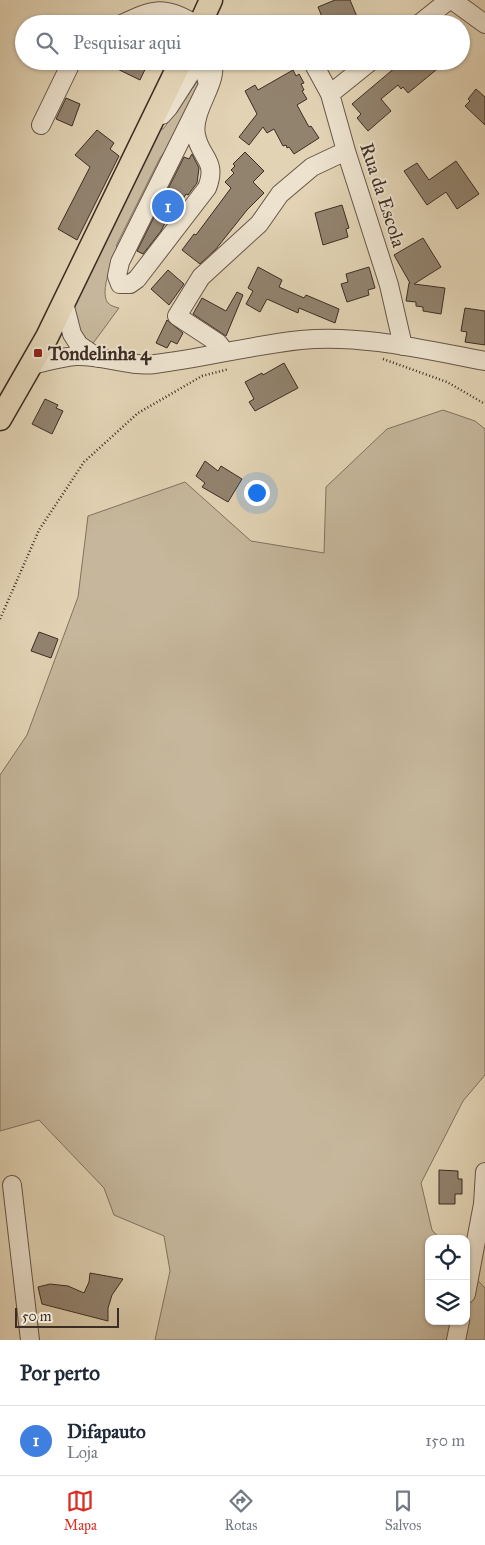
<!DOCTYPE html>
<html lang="pt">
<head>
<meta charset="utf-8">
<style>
	:root { --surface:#fff; --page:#f2f2f3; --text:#1f2937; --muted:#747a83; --line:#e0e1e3; --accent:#d93025 }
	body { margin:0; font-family:"IM FELL Great Primer",serif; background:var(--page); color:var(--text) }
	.controls { position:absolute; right:15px; bottom:15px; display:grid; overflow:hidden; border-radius:10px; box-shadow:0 1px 4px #0004 }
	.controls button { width:45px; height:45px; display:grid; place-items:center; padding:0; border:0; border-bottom:1px solid var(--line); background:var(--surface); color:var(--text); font:25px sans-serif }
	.scale { position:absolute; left:15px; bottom:12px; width:104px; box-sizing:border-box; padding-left:5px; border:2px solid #3c2d24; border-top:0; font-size:14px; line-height:18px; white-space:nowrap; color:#3c2d24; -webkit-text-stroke:4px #ece2ce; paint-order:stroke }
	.you { position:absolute; left:256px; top:492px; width:18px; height:18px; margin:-12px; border:4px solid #fff; border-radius:50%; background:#1a73e8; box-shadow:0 0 0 8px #1a73e833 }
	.badge { display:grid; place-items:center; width:32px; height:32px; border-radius:50%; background:var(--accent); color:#fff; font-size:16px; font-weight:700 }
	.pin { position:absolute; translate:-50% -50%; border:2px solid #fff; box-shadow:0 1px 5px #0006 }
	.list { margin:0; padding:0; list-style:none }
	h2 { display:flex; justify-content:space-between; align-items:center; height:65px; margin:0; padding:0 20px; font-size:21px }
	h2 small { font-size:16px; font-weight:400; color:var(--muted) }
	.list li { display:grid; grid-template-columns:32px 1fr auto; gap:15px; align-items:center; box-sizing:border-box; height:70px; padding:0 20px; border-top:1px solid var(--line) }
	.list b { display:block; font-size:19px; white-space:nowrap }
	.list p { margin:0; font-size:16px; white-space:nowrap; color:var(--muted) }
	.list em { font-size:16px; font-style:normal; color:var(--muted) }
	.icon { flex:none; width:28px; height:28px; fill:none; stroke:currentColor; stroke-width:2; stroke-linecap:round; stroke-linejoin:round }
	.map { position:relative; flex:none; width:485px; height:1340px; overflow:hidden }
	.search { position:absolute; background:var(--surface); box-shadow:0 1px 4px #0004; left:15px; right:15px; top:15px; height:55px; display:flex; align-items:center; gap:12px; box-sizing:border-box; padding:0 18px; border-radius:28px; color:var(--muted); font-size:19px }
	.sheet { height:135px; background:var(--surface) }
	nav { display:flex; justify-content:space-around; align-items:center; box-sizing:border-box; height:70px; border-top:1px solid var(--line); background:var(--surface); font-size:14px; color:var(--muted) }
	nav a { display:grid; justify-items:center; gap:2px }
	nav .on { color:var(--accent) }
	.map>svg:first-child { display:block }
</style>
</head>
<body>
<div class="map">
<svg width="485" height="1340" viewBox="0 0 485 1340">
	<rect width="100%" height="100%" fill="#e2d3b4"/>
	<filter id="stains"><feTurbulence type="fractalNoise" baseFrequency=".004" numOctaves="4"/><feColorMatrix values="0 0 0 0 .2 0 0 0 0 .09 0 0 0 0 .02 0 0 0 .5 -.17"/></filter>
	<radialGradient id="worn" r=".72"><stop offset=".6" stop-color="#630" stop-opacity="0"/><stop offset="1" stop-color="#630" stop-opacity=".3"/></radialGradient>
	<path fill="#c6b79c" stroke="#817260" d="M199 79H202L173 140 160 158 116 246 117 247C113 259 99 292 108 303 111 306 115 307 119 308L91 346 73 326V300L155 134 164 128Z
		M443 410 475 421 485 429V1075L463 1101 421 1183 432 1230 440 1239H429V1321H466V1268L485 1288V1340H155L170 1271 164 1236 114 1215 104 1188 39 1120 0 1131V775L27 735 78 597 88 516 185 482 251 541 324 553 326 487 387 429Z"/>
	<path fill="#92836f" stroke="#3c2d24" d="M335 0H350L360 24H325L318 7Z
		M101 61H149L140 80Z
		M403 61H447L408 93 403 87 401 89 398 85 381 99 391 111 368 131 357 118 361 114 352 104Z
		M293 70 296 76 299 74 304 83 301 84 304 90 302 91 307 99 297 105 309 127 311 126 319 138 294 154 289 147 287 148 286 145 283 146 274 129 267 133 263 127 249 145 239 137 257 114 245 91 255 85 258 90Z
		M476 89 485 97V125L465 106 470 101 468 99Z
		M66 98 80 104 72 126 56 119Z
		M97 130 114 143 110 149 119 156 77 240 58 229 90 167 75 155Z
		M245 152 264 171 253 182 264 193 247 210 216 249 200 264 182 250 194 234 196 235 231 188 225 182 234 173 231 170 235 166 233 164Z
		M192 154 199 168 197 183 188 195 186 194 172 216 169 215 161 231 143 254 137 251 184 157 189 159Z
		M456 161 479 194 457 209 446 192 427 205 404 171 417 163 429 180Z
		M342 205 349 228 346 229 348 237 323 245 315 213Z
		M423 238 441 267 414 284 445 288 441 314 423 311V307L416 306V302L406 301 409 283H410L394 255Z
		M258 267 282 280 279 287 304 298 306 295 339 309 335 323 299 308 298 313 267 299 260 312 246 304 253 291 248 288Z
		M369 267 375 288 368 290 369 295 347 302 341 284 348 282 346 274Z
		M168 270 184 284 169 305 151 289Z
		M237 292 243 295 226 336 193 314 202 298 226 311Z
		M465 308 485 311V345L465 342 467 332 461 331Z
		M167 320 183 333 177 344 171 341 167 348 156 343Z
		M284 363 298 388 255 411 249 402 254 399 245 382 262 373 263 375Z
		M45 399 58 405 56 408 63 411 52 434 32 424Z
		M205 461 218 471 221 466 242 479 228 502 202 487 205 483 196 476Z
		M39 632 58 639 51 658 31 651Z
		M439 1170 458 1171V1179H462V1194H455V1204H439Z
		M90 1273 123 1279 112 1295 108 1308V1321L42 1304 38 1287 50 1284 68 1286 84 1293 89 1282Z"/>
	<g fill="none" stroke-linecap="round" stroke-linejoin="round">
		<defs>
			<path id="minor" d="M452 0 485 24
				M122 24C154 9 164 5 195 24
				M419 24 449 0
				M312 61 330 94 346 151 389 285 403 346
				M330 94 371 61
				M162 115 169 107 192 71 200 69 205 72 208 85 120 262 117 276 120 284H130L137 279 207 188C218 160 200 158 196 135 191 110 220 81 212 61
				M41 125 72 61
				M64 303 72 334 79 345 98 358
				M225 352 218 343 177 316 201 277 259 224 280 194 312 167 346 151
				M31 365C46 362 61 357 76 356 103 355 128 367 155 364 204 358 252 345 301 340 361 334 426 350 485 361
				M12 1185 30 1340
				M466 1294 483 1204 485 1172
				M456 1340 460 1321"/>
			<path id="major" d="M200 24 211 0
				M0 419 47 337 181 61"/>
		</defs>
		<use href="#minor" stroke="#665648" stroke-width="20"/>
		<use href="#major" stroke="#3c2d24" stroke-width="25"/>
		<path stroke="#3c2d24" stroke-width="2.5" stroke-dasharray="1 2.5" stroke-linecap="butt" d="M383 359 447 382 485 404
			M0 619 39 530 84 462 138 413 202 376 229 369"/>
		<use href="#minor" stroke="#ece2ce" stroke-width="18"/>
		<use href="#major" stroke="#e2d3b4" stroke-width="22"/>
	</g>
	<rect fill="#8f2418" stroke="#ece2ce" stroke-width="2" x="33" y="348" width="10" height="10" rx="2.5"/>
	<g text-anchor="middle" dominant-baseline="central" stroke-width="4" stroke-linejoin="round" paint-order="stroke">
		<g font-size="19" fill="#3c2d24" stroke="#ece2ce">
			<text transform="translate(383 195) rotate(72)">Rua da Escola</text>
		</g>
		<g font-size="19" font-weight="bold" fill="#3c2d24" stroke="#ece2ce" text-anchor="start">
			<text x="48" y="353">Tondelinha 4</text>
		</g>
	</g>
	<rect width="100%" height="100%" filter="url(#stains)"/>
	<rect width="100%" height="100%" fill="url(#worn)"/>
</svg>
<div class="controls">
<button><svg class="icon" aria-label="locate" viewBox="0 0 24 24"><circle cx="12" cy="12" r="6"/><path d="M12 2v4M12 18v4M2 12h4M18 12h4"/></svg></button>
<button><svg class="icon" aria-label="layers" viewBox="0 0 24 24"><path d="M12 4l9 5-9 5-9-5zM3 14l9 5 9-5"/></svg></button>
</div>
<div class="scale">50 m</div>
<div class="you"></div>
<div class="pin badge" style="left:168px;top:206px;background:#3f7fe0">1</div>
<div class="search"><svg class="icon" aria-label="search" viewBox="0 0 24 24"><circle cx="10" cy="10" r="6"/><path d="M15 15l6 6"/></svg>Pesquisar aqui</div>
</div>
<section class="sheet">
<h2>Por perto<small></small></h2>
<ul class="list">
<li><span class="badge" style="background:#3f7fe0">1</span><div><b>Difapauto</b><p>Loja</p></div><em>150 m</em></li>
</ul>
</section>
<nav>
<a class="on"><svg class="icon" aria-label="map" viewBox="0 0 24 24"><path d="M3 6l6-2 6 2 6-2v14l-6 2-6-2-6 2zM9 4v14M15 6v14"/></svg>Mapa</a>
<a><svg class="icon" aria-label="directions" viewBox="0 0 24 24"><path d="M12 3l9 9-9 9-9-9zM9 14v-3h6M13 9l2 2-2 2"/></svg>Rotas</a>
<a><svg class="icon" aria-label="saved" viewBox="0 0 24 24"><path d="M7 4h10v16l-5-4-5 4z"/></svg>Salvos</a>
</nav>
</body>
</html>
